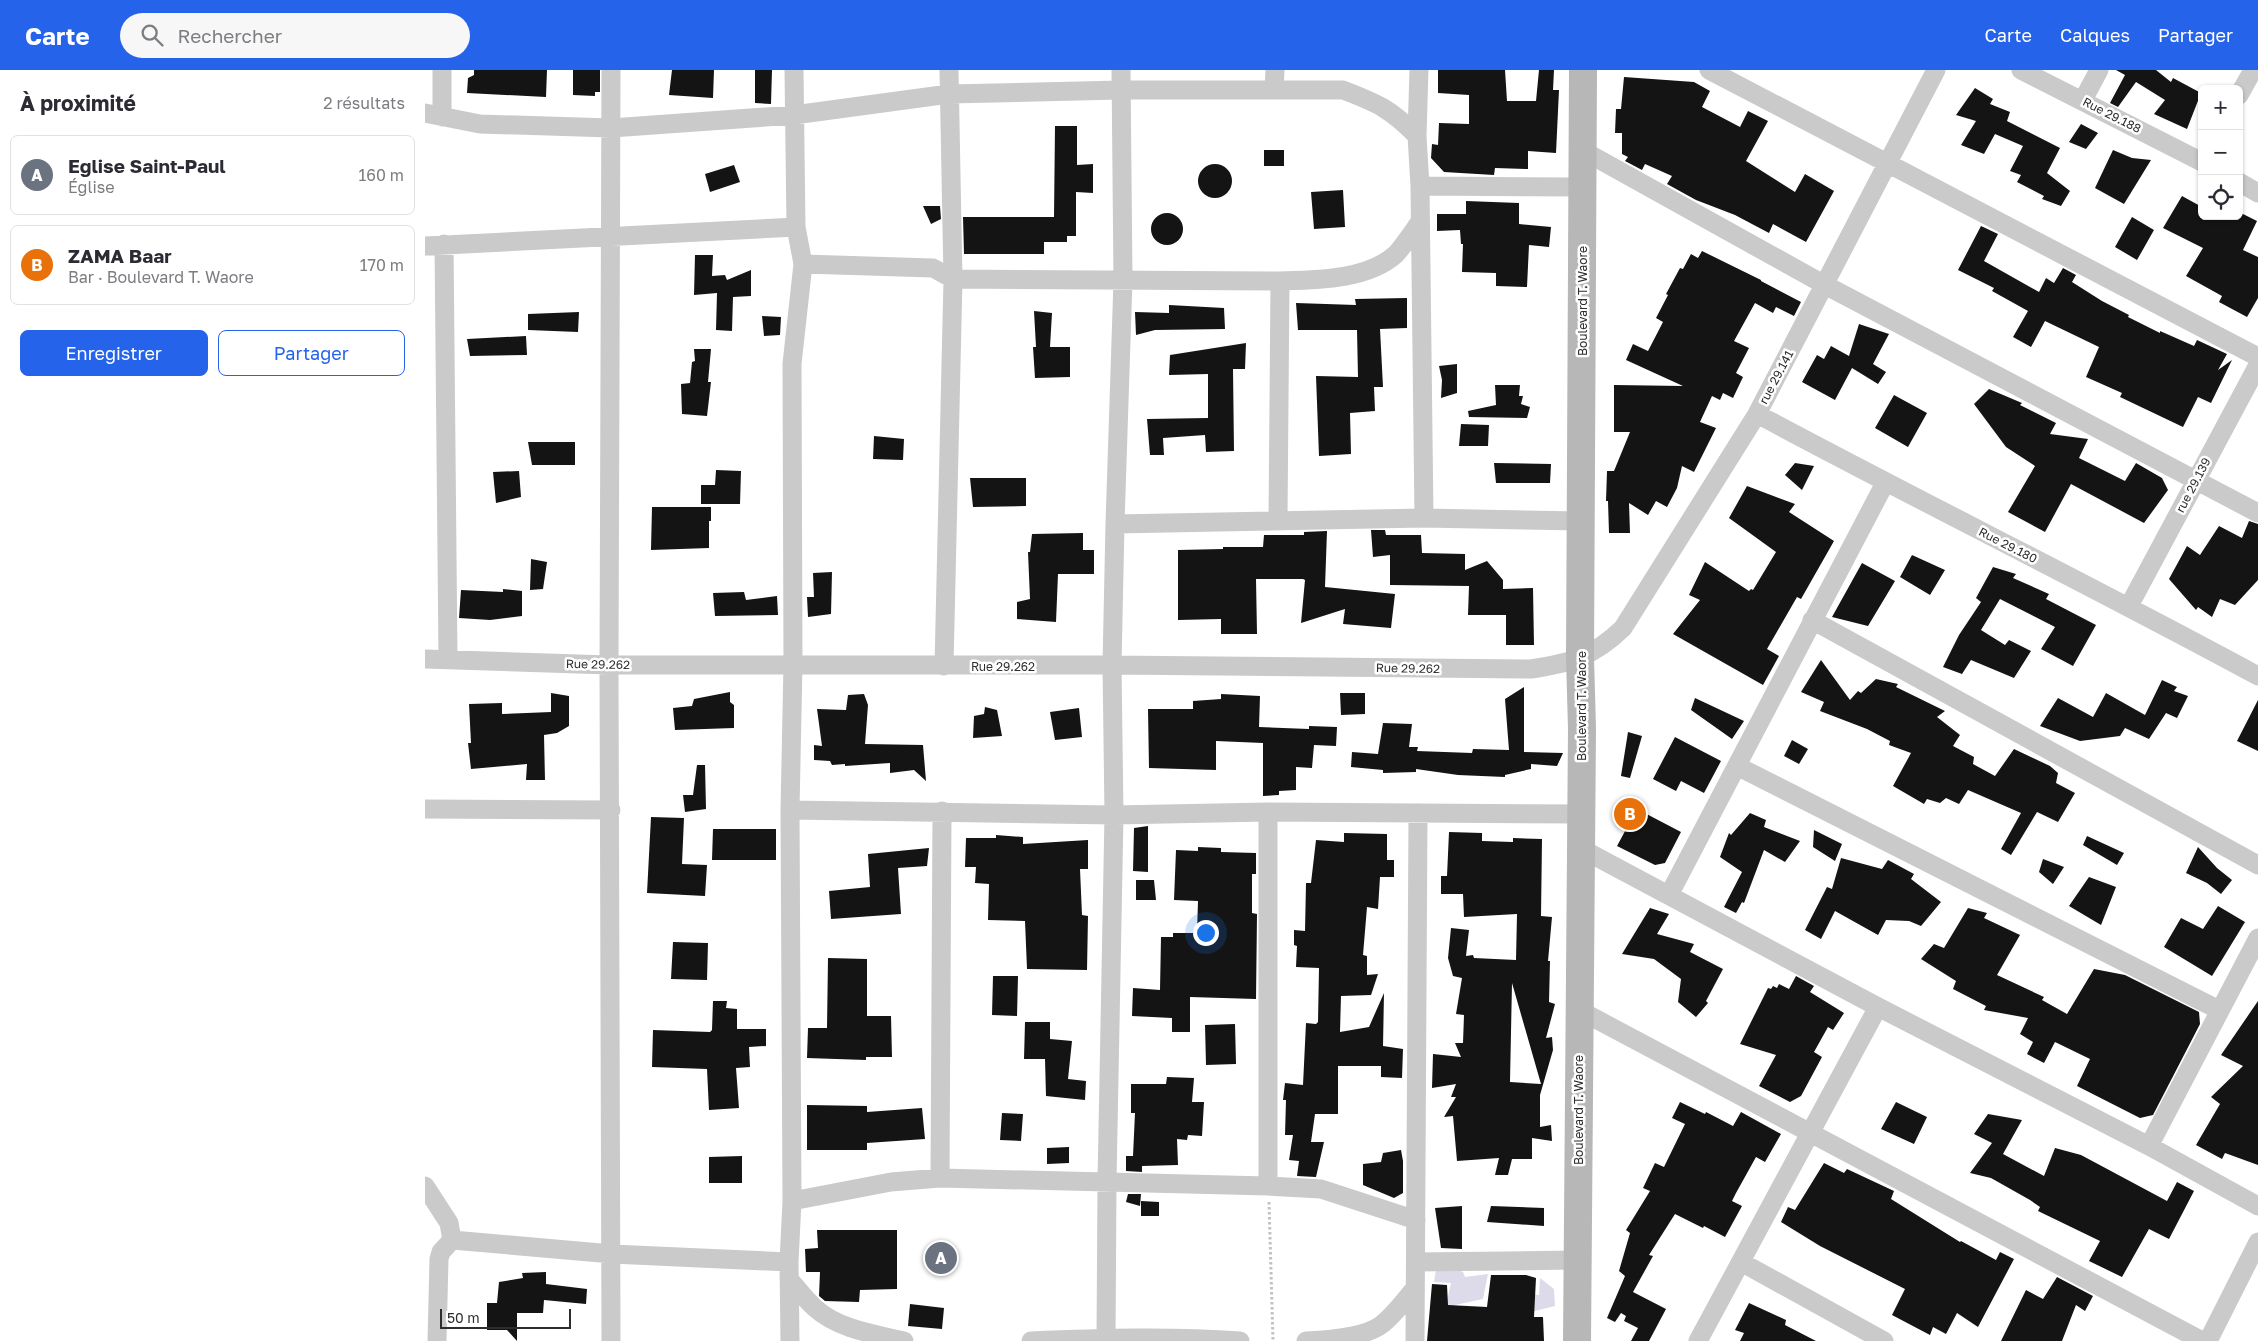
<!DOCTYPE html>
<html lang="fr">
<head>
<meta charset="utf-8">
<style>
	:root { --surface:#fff; --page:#f7f7f7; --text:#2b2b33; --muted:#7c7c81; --line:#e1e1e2; --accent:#2563eb }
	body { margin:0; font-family:"Golos Text",sans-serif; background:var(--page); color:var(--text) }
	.controls { position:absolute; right:15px; top:15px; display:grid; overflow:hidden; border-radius:8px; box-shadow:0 1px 4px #0004 }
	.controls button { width:45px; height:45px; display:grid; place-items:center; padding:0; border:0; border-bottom:1px solid var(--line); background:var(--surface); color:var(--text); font:25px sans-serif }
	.scale { position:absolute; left:15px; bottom:12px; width:131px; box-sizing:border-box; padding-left:5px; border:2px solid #2d2d2d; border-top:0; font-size:14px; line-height:18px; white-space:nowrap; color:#2d2d2d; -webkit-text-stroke:4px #fff; paint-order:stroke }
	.you { position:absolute; left:780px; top:862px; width:18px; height:18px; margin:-12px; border:4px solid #fff; border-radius:50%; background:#1a73e8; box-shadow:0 0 0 8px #1a73e833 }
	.badge { display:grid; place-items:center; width:32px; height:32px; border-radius:50%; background:var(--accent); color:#fff; font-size:16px; font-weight:700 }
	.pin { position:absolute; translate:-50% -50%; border:2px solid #fff; box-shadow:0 1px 5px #0006 }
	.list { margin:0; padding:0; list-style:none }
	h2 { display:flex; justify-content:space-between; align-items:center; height:65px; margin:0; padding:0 20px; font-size:21px }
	h2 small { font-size:16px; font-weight:400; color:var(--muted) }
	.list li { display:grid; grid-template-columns:32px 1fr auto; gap:15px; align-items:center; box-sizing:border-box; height:80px; margin:0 10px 10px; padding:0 10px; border:1px solid var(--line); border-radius:8px }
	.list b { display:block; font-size:19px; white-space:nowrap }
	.list p { margin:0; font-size:16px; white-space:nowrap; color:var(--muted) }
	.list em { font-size:16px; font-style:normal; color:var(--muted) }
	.actions { display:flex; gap:10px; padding:15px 20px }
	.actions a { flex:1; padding:11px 0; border:1px solid var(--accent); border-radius:8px; text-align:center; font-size:18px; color:var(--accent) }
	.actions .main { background:var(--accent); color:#fff }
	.icon { flex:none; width:28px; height:28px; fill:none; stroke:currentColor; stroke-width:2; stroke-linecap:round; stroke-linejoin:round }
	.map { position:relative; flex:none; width:1833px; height:1271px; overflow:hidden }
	header { display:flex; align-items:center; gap:30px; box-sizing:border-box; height:70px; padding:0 25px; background:var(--accent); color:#fff }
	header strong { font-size:24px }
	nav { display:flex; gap:28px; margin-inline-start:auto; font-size:18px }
	.search { width:350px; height:45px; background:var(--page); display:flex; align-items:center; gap:12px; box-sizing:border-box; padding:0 18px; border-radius:28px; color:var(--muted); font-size:19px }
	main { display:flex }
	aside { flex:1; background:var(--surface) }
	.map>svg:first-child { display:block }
</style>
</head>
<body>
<header>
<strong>Carte</strong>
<div class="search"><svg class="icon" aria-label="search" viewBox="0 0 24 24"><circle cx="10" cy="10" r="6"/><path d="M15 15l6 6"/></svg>Rechercher</div>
<nav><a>Carte</a><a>Calques</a><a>Partager</a></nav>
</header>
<main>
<aside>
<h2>À proximité<small>2 résultats</small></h2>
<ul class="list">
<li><span class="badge" style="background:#6b7280">A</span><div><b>Eglise Saint-Paul</b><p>Église</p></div><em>160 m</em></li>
<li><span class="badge" style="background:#e8710a">B</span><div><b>ZAMA Baar</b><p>Bar · Boulevard T. Waore</p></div><em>170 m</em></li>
</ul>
<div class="actions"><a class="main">Enregistrer</a><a>Partager</a></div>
</aside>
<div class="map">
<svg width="1833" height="1271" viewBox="0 0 1833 1271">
	<rect width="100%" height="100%" fill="#fff"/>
	<path fill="#dddbea" d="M1022 1196 1025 1201 1031 1199 1038 1202 1040 1207 1063 1204 1058 1229 1030 1235 1026 1240H1020L1026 1213 1009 1212 1011 1199Z
		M1115 1208 1129 1219 1130 1236 1106 1242 1100 1224 1114 1225Z"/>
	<path fill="#141414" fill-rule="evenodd" d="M49 0H122L121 27 42 23 43 8 49 5Z
		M148 0H175V22H170V26L148 25Z
		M247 0H289L288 28 244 25Z
		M330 0H347L346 34 330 33Z
		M1013 0H1080L1082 31H1111L1114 0H1129L1128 20H1134L1131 83 1103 81V99L1070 98 1069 105 1019 102 1006 88 1007 74 1013 75 1014 53 1044 54V25L1013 23Z
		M1691 0H1731L1746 12 1748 8 1776 23 1762 59 1729 44 1740 30 1711 12 1693 37 1685 33 1700 5Z
		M1199 7 1269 12 1285 21 1277 37 1315 57 1323 41 1343 51 1321 91 1370 122 1380 104 1409 121 1381 172 1348 154 1344 163 1310 145 1271 130 1242 114 1247 106 1220 94 1217 100 1200 91 1203 87 1197 84V63H1190L1191 39H1196Z
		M1550 18 1568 29 1565 34 1585 42 1582 51 1635 78 1622 103 1645 121 1636 136 1617 129 1619 126 1592 112 1596 105 1585 101 1598 76 1570 64 1559 84 1536 75 1551 51 1531 45Z
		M1656 54 1673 63 1661 79 1644 72Z
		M630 56H652V95L668 94V123L651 122V166H642V172H619V184H539L538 147H629Z
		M839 80H859V96H839Z
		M1688 80 1707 88 1726 90 1699 134 1670 118Z
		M773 111a17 17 0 1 1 34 0a17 17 0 1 1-34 0Z
		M309 95 315 112 285 122 280 104Z
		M918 120 920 157 889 159 886 122Z
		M1757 126 1777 137V146H1814V142L1832 151 1818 180 1833 187V228L1822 247 1794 232 1797 226 1761 206 1778 178 1738 158Z
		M1041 131 1094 133V154L1126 157 1124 177 1104 175 1102 217 1071 216V203L1037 202 1038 174H1036L1035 160 1012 161V144H1041Z
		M498 136H515L516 149 506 154Z
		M726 159a16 16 0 1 1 32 0a16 16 0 1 1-32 0Z
		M1707 147 1729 160 1712 190 1690 177Z
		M1556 156 1573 164 1559 191 1614 222 1621 208 1629 213 1638 198 1651 205 1647 212 1677 231 1704 245 1703 247 1735 263V261L1769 276 1772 270 1802 284 1793 300 1807 290 1786 333 1773 327 1758 357 1695 327 1697 323 1661 307 1674 277 1620 251 1606 277 1588 267 1603 241 1567 221 1569 218 1533 200Z
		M1277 181 1336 210V211L1376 232 1369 246 1351 237 1348 243 1330 233 1309 271 1324 278 1311 303 1318 307 1308 328 1298 323 1295 330 1287 326 1275 352 1291 358 1269 402 1257 396 1252 418 1242 437 1231 431 1223 445 1204 433 1205 463H1184L1183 431H1181L1182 401H1189L1205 362H1189V315L1258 316 1201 290 1208 274 1223 281 1238 252 1231 248 1243 225 1241 224 1255 198 1258 199 1266 184 1273 188Z
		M270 185H288L287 206 300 205 302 210 326 200V226L308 227 307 261 291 260 292 223 269 225Z
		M982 228V258L955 259 958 317H949L950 341 925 343 926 384 894 386 891 306 933 307 932 260H873L871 233 931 235 930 229Z
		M744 235 799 238 800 259 730 260 711 265 710 242 744 243Z
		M609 241 627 243 625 277H645V307L610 308 608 277H611Z
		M154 242 153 262 103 260V244Z
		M337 246 356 247 355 265 339 266Z
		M1434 254 1464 264 1448 294 1461 302 1453 314 1427 298 1410 330 1377 312 1392 285 1399 289 1406 276 1424 286Z
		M101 266 102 285 45 286 42 269Z
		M821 273 820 299H808L809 381 781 382 780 365 738 368 739 385H725L722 349 783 348V304L744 305 745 285Z
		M269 279H286L283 312H286L282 346 257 344 256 314 265 313 267 292 270 291Z
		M1032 294V323L1016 328 1017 310 1014 296Z
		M1070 315H1095L1094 326H1098L1096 334 1105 337 1102 348 1044 347 1043 341 1071 335Z
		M1564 319 1597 333 1595 335 1631 353 1625 364 1663 369 1654 388 1700 411 1711 393 1737 408 1743 420 1719 453 1646 414 1620 462 1583 442 1610 396 1581 377 1549 334Z
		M1469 325 1502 343 1483 377 1450 358Z
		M1036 354 1064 355 1063 376H1034Z
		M449 366 479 369 478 390 448 389Z
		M103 372H150V395H107Z
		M1069 393 1126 394 1125 413H1071Z
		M1370 393 1389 396 1377 420 1360 405Z
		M291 400 316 401 315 434H276V415H290Z
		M94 401 96 427 71 433 68 402Z
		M545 408H601V436L548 437Z
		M1322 416 1370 434 1364 442 1409 471 1376 529 1372 527 1342 579 1354 586 1338 615 1248 564 1275 530 1264 525 1280 492 1324 521 1326 519 1328 520 1351 482 1304 448Z
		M227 437H286V451H284V478L226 480Z
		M1824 451 1833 454V510L1810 535 1795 529 1787 547 1773 537 1771 540 1744 509 1762 476 1775 485 1794 456 1817 468Z
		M946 460H960L961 465H996L997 483 1040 484V500L1062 491 1078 510V519L1108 518 1109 575H1081V545H1043L1044 516 965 515V485L948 487Z
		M902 461 900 517 970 524 966 558 918 554 920 539 876 553 880 510 878 509H831L832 564H796V549L753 550V480L798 479V477H838L839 465H879V462Z
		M658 463V480H669V504H633L631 552 592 549V532L605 529 603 482H605L607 464Z
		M1487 485 1520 500 1505 525 1475 507Z
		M106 489 122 492 118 519 105 520Z
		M1437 493 1470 511 1443 556 1407 547Z
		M1568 497 1591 504 1588 508 1624 524 1621 529 1671 555 1648 596 1616 579 1630 557 1575 529 1556 560 1580 575 1584 570 1606 581 1589 608 1546 590 1537 604 1518 597 1534 565 1556 532 1551 528Z
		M407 502 406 544 383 547 382 527H389L388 503Z
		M78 519 97 521V546L65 550 34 548 36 520 78 522Z
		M319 522 321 530 352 526 353 545 290 546 288 523Z
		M1396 590 1425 630 1433 621 1436 623 1451 609 1473 614 1471 617 1520 641 1512 647 1535 665 1528 676 1549 687 1548 694 1570 706 1589 679 1625 696 1633 703 1631 713 1650 723 1633 752 1612 742 1586 785 1576 779 1596 743 1543 720 1534 734 1521 728 1515 733 1502 729 1499 734 1468 716 1486 683 1464 675 1465 671 1442 659 1395 641 1399 632 1376 622Z
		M1737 610 1752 617 1749 621 1763 626 1752 648 1741 643 1724 669 1700 658 1695 666 1655 671 1615 656 1633 628 1668 647 1681 623 1720 645Z
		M1099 617V682L1138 683 1132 696 1106 694V699L1080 705V707L1033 705 991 699V702L958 703V700L926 697 927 682 953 684 958 653 987 654 984 677H993L992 681 1047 683 1048 679 1084 680 1080 629Z
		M305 622V632L309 635V658L250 660 248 638 267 636 269 629Z
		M126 623 144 626V656L132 663 119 665 120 710H101L102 694 46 699 43 673H46L44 634 77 633V644L126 642Z
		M915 623H940V644L916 645Z
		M439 624 443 635 440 674 498 675 501 711 489 700 465 703V693L420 696V694L407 695 405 691 389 690V675L397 676 392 639 421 640 423 625Z
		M796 624 835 626 834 657 884 659V656L912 657 911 676 889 675 887 698 871 697V720L854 721V725L838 726V673L791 671V700L724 698 723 639H768V631L796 629Z
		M1270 628 1319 651 1307 669 1266 640Z
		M1833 630V681L1812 671Z
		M560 637 572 640 577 666 548 668 549 646 559 644Z
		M654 638 657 667 630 670 625 642Z
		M1203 662 1217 666 1205 708 1196 706Z
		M1250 667 1296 691 1279 723 1256 711 1251 721 1228 709Z
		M1367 670 1383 679 1374 694 1359 686Z
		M272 695H280L281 739 260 742 258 725H268Z
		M1212 739 1256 762 1240 793 1230 795 1192 776Z
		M1325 743 1341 750 1339 757 1375 771 1360 792 1339 780 1319 833 1317 832 1311 843 1299 837 1317 802 1295 787 1304 763 1306 765Z
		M226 747 259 748 257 794 282 795 280 826 222 823Z
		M723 756V802L708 801 709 758Z
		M288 759H351V790H287Z
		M1389 760 1417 774 1410 791 1388 777Z
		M1024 762 1057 763V771L1088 772V768L1117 769 1116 846 1127 847 1123 891H1125L1124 932 1130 934 1121 968 1127 967 1128 980 1115 1025V1057L1126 1055 1127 1071 1107 1068V1089H1087L1083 1105H1070L1074 1088 1032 1091 1028 1046 1019 1047 1031 1027H1026L1031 1014 1007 1018 1008 984 1036 987 1030 973H1038L1039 945 1031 944 1037 908 1028 906 1023 888 1026 858 1044 860 1041 886 1048 885 1049 888 1091 890 1092 844 1039 847 1038 824H1016V806H1022ZM1087 913 1116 1014 1085 1012Z
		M919 763 962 764V790H969V807H955L953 839 942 837 938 885 942 886V905L953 904 946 925 916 926 915 962 944 957 959 923 958 976 978 979 977 1008 956 1007V996H913V1044H890L886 1072H899L891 1107 872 1106 874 1091 864 1090 868 1065H860L861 1030H858L860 1013 878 1015 881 953 891 954 893 952 894 898 871 897 872 876 869 875V860L880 861 881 813H886L891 770 919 772Z
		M571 765 598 767V774L663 770V799H655L657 845 663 846 662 900 602 899 600 851 563 850 564 814 550 813 551 797H540L541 768H571Z
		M1662 766 1699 783 1692 795 1658 775Z
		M773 777 796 778V782L831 783V804H827V843L832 844 831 929 765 927V962H747V948L707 946 708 918 735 920 736 867H748V863H772L773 831 749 830 751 780 773 781Z
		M1773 777 1792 798 1807 810 1796 824 1782 813 1761 803Z
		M504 778 502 796 473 798 476 844 406 849 404 821 445 817 443 784Z
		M1416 788 1457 799 1463 790 1489 804 1486 809 1516 832 1496 856 1484 851 1461 850 1453 865 1410 841 1396 869 1380 860 1402 817 1407 819Z
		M1618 789 1639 797 1628 814 1614 802Z
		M1664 807 1691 817 1676 855 1644 836Z
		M711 810H729L731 830H711Z
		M1793 836 1820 852 1787 906 1739 877 1756 848 1778 859Z
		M1225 838 1244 844 1232 864 1269 874 1265 882 1298 899 1281 931 1283 933 1271 947 1253 932 1256 909 1229 889 1197 884Z
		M1543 838 1562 843 1559 848 1595 865 1572 905 1619 927 1617 930 1642 944 1669 899 1700 905 1774 942 1775 954 1728 1045 1715 1048 1652 1016 1665 989 1630 972 1619 993 1602 984 1608 972 1595 964 1603 948 1559 940 1561 936 1528 919 1531 911 1496 889 1509 874 1519 878Z
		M248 872 283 873 282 910 246 909Z
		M403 888 442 889V946H466L467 987H441V990L382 988 383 958H402Z
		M568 906H593L592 946 567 945Z
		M1371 906 1389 916 1385 922 1419 943 1408 960 1403 957 1389 982 1397 987 1376 1026 1365 1032 1334 1016 1351 985 1315 974 1343 918 1346 919 1348 916 1352 918 1354 914 1364 919Z
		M288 931H302L301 938 312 939V959H341V976L324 977 325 997 311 998 314 1038 284 1040 282 999 227 997 228 960 285 962 287 960Z
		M1833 931V1095L1800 1083 1797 1089 1771 1075 1795 1034 1786 1027 1818 996 1796 985Z
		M600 952H625V969L647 971 643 1009 661 1011 660 1030 621 1026 620 989H599Z
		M810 954 811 994 781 995 780 955Z
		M742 1007 769 1008 767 1032H779L777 1066 763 1065 762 1070 752 1069 753 1095 717 1096V1102L701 1101V1086H708L710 1043H706V1014H741Z
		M1255 1032 1280 1044 1281 1042 1308 1056 1316 1042 1356 1064 1340 1092 1331 1087 1311 1123 1307 1131 1317 1136 1300 1167 1279 1156 1278 1158 1250 1144 1224 1185 1228 1186 1208 1222 1241 1239 1224 1271H1206L1213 1258 1199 1251 1201 1246 1196 1243 1190 1252 1182 1248 1200 1206 1194 1201 1205 1163 1201 1160 1225 1121 1218 1118 1230 1093 1239 1097 1260 1054 1247 1048Z
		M1471 1032 1502 1047 1489 1074 1456 1059Z
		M382 1035 442 1036V1042L497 1038 500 1069 442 1073V1080H382Z
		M577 1043 598 1044 596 1071 575 1070Z
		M1563 1044 1597 1050 1578 1084 1619 1106 1630 1078 1656 1085 1742 1131 1752 1112 1769 1121 1744 1169 1724 1159 1697 1207 1664 1191 1675 1171 1613 1141 1615 1137 1605 1130 1566 1108 1545 1103 1567 1073 1549 1064Z
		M644 1077V1093L622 1094V1078Z
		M976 1080 978 1091V1123L969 1128 938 1115V1094L956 1092 958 1083Z
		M317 1086V1113H284V1087Z
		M1399 1093 1419 1103 1422 1099 1469 1121 1466 1129 1535 1172 1536 1171 1571 1190 1575 1182 1589 1189 1553 1257 1532 1243 1521 1264 1508 1257 1505 1265 1467 1245 1480 1219 1395 1176 1356 1152 1363 1137 1370 1140Z
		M703 1124H716L715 1136 701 1132Z
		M716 1131 734 1132V1146H716Z
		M1037 1136V1179L1016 1178 1010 1138Z
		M1066 1136 1119 1138V1156L1062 1152Z
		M392 1160H472V1219L435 1220 434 1232 400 1231 394 1226 395 1202H381L380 1179 393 1178Z
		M121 1202V1214L162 1219 161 1234 119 1230 118 1243H92V1271L82 1260H62V1233H72L74 1212 98 1208 97 1203Z
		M1066 1205H1101L1111 1208 1109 1247H1118L1119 1271H1002L1007 1214 1022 1215 1023 1235 1062 1237Z
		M1632 1207 1668 1226 1660 1241 1651 1235 1637 1271H1576L1601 1220 1618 1229Z
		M1324 1233 1361 1250 1360 1255 1391 1271H1315L1319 1263 1310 1260Z
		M485 1234 519 1238 517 1259 483 1256Z"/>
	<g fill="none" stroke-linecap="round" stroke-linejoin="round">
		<path stroke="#c1c1c1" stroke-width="3" stroke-dasharray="2.5 2.5" stroke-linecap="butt" d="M844 1132 848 1271"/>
		<path stroke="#cacaca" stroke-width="19" d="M994 0 992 66 995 116 999 448
			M1284 0 1833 287
			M1596 0 1777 92
			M849 20 850 0
			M1814 25 1828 0
			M1658 30 1674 0
			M0 43 55 54 186 58 369 45 524 24 696 20H918C952 33 966 39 992 66
			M17 47V0
			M1157 80 1400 215 1833 443
			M1814 112 1833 123
			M995 116 1157 117
			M19 174 23 589
			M0 176 371 157
			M378 194 508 198 528 209 855 211C890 210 943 210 971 184 979 175 987 163 994 153
			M1332 344C1498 433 1667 516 1833 606
			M853 450 855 211
			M690 454 999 448 1156 451
			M1704 536 1833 295
			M1387 550 1833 795
			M0 589 184 595H687L1106 599C1146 593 1168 587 1198 558L1332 344 1511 0
			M519 596 528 209 524 0
			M1312 696 1794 940
			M0 739 186 740
			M365 740 689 745 843 742 1155 744
			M843 742V1116
			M1155 778 1453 937 1724 1076 1833 1136
			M1244 825 1460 413
			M1154 940 1777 1271
			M1724 1076 1833 868
			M515 1108 517 741
			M0 1116 24 1153 27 1170
			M367 1131 466 1112 515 1108 843 1116 896 1119 991 1150
			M991 1192 1153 1190
			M1316 1192 1459 1271
			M364 1209C372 1218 380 1229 390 1238 413 1259 449 1264 479 1271
			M12 1271 14 1189 16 1182 27 1170 187 1184 364 1192
			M186 1271 184 595 186 0
			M365 1271 364 1192 367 1131 365 740 368 594 367 294 378 194 371 157 369 0
			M606 1271C676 1268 746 1266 815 1271
			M681 1271 682 1112 689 745 687 595 690 454 698 210 696 0
			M881 1271C901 1270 940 1267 956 1255 969 1245 980 1230 990 1218
			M990 1271 993 743
			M1273 1271 1453 937
			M1783 1271 1833 1172"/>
		<path stroke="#b7b7b7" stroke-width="28" d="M1152 1271 1157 659 1155 588 1158 0"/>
	</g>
	<g text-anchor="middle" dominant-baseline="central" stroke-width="5" stroke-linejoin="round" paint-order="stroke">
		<g font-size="12" fill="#2d2d2d" stroke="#fff">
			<text transform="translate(1687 45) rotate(27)">Rue 29.188</text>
			<text transform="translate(1157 231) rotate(-90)">Boulevard T. Waore</text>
			<text transform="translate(1351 307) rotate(-62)">rue 29.141</text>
			<text transform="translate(1768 415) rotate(-62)">rue 29.139</text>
			<text transform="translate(1583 475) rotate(27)">Rue 29.180</text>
			<text transform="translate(173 594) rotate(1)">Rue 29.262</text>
			<text x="578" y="596">Rue 29.262</text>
			<text transform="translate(983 598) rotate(1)">Rue 29.262</text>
			<text transform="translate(1156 636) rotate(-90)">Boulevard T. Waore</text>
			<text transform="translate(1153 1040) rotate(-90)">Boulevard T. Waore</text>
		</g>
	</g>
</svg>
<div class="controls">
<button>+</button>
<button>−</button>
<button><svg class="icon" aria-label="locate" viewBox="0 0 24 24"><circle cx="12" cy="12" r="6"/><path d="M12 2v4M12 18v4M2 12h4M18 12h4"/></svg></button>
</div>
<div class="scale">50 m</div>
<div class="you"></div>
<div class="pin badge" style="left:516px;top:1188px;background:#6b7280">A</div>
<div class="pin badge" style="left:1205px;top:744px;background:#e8710a">B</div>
</div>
</main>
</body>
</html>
